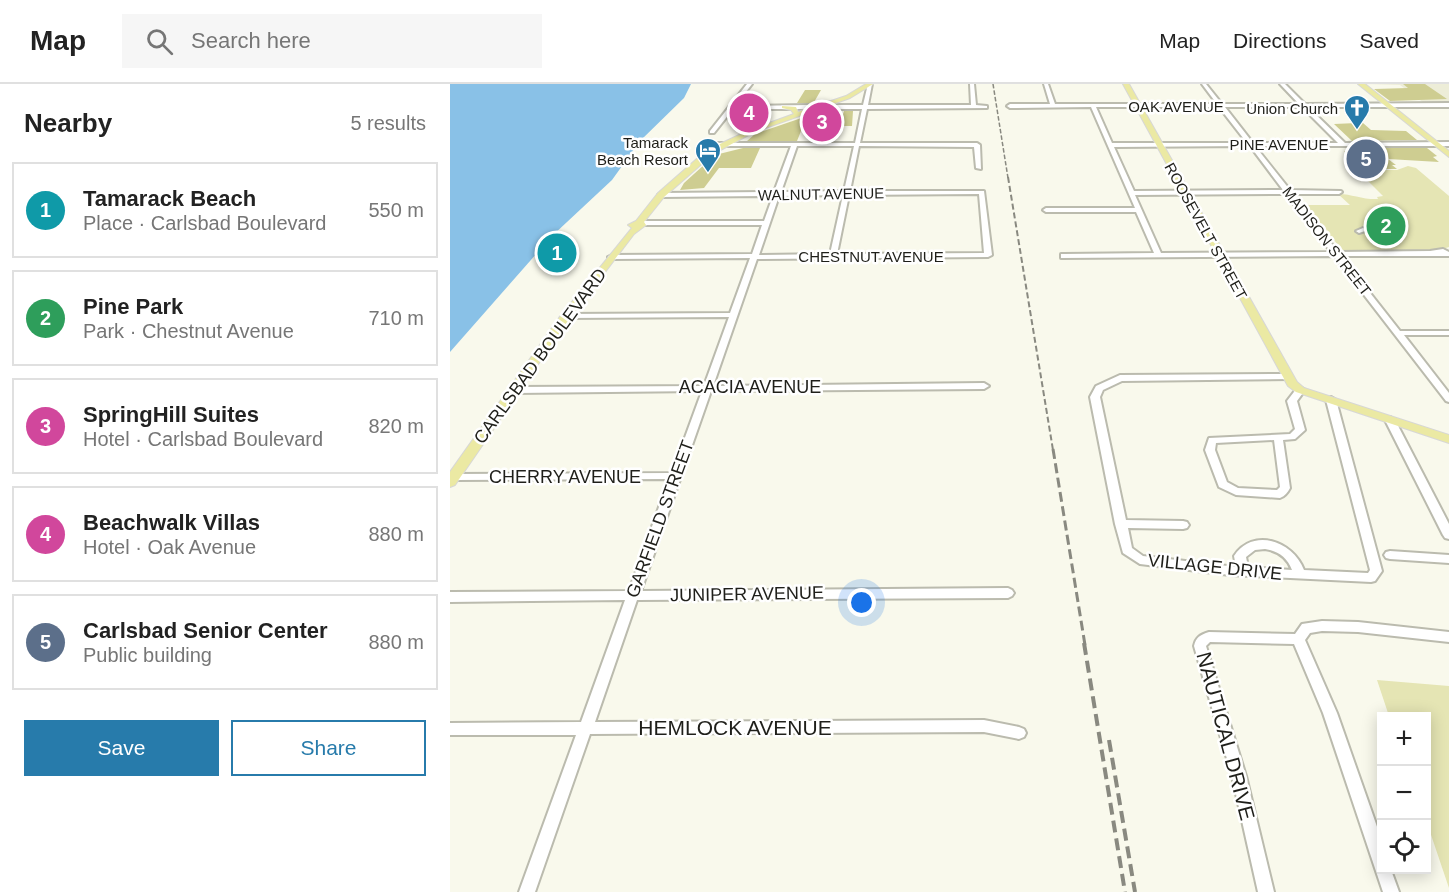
<!DOCTYPE html>
<html lang="en">
<head>
<meta charset="utf-8">
<style>
	:root { --surface:#fff; --page:#f6f6f6; --text:#222; --muted:#767676; --line:#e0e0e0; --accent:#277bab }
	body { margin:0; font-family:Helvetica,sans-serif; background:var(--page); color:var(--text) }
	.controls { position:absolute; right:18px; bottom:18px; display:grid; overflow:hidden; border-radius:0px; box-shadow:0 3px 15px #0003 }
	.controls button { width:54px; height:54px; display:grid; place-items:center; padding:0; border:0; border-bottom:2px solid var(--line); background:var(--surface); color:var(--text); font:30px sans-serif }
	.you { position:absolute; left:412px; top:519px; width:21px; height:21px; margin:-15px; border:4px solid #fff; border-radius:50%; background:#1a73e8; box-shadow:0 0 0 9px #1a73e833 }
	.badge { display:grid; place-items:center; width:39px; height:39px; border-radius:50%; background:var(--accent); color:#fff; font-size:20px; font-weight:700 }
	.pin { position:absolute; translate:-50% -50%; border:3px solid #fff; box-shadow:0 2px 6px #0006 }
	.list { margin:0; padding:0; list-style:none }
	h2 { display:flex; justify-content:space-between; align-items:center; height:78px; margin:0; padding:0 24px; font-size:26px }
	h2 small { font-size:20px; font-weight:400; color:var(--muted) }
	.list li { display:grid; grid-template-columns:39px 1fr auto; gap:18px; align-items:center; box-sizing:border-box; height:96px; margin:0 12px 12px; padding:0 12px; border:2px solid var(--line); border-radius:0px }
	.list b { display:block; font-size:22px; white-space:nowrap }
	.list p { margin:0; font-size:20px; white-space:nowrap; color:var(--muted) }
	.list em { font-size:20px; font-style:normal; color:var(--muted) }
	.actions { display:flex; gap:12px; padding:18px 24px }
	.actions a { flex:1; padding:14px 0; border:2px solid var(--accent); border-radius:0px; text-align:center; font-size:21px; color:var(--accent) }
	.actions .main { background:var(--accent); color:#fff }
	.icon { flex:none; width:33px; height:33px; fill:none; stroke:currentColor; stroke-width:2; stroke-linecap:round; stroke-linejoin:round }
	.map { position:relative; flex:none; width:999px; height:808px; overflow:hidden }
	header { display:flex; align-items:center; gap:36px; box-sizing:border-box; height:84px; padding:0 30px; background:var(--surface); border-bottom:2px solid var(--line) }
	header strong { font-size:28px }
	nav { display:flex; gap:33px; margin-inline-start:auto; font-size:21px }
	.search { width:420px; height:54px; background:var(--page); display:flex; align-items:center; gap:15px; box-sizing:border-box; padding:0 21px; border-radius:0px; color:var(--muted); font-size:22px }
	main { display:flex }
	aside { flex:1; background:var(--surface) }
	.map>svg:first-child { display:block }
</style>
</head>
<body>
<header>
<strong>Map</strong>
<div class="search"><svg class="icon" aria-label="search" viewBox="0 0 24 24"><circle cx="10" cy="10" r="6"/><path d="M15 15l6 6"/></svg>Search here</div>
<nav><a>Map</a><a>Directions</a><a>Saved</a></nav>
</header>
<main>
<aside>
<h2>Nearby<small>5 results</small></h2>
<ul class="list">
<li><span class="badge" style="background:#0f9aa8">1</span><div><b>Tamarack Beach</b><p>Place · Carlsbad Boulevard</p></div><em>550 m</em></li>
<li><span class="badge" style="background:#2e9e5b">2</span><div><b>Pine Park</b><p>Park · Chestnut Avenue</p></div><em>710 m</em></li>
<li><span class="badge" style="background:#d1479c">3</span><div><b>SpringHill Suites</b><p>Hotel · Carlsbad Boulevard</p></div><em>820 m</em></li>
<li><span class="badge" style="background:#d1479c">4</span><div><b>Beachwalk Villas</b><p>Hotel · Oak Avenue</p></div><em>880 m</em></li>
<li><span class="badge" style="background:#5c6f8a">5</span><div><b>Carlsbad Senior Center</b><p>Public building</p></div><em>880 m</em></li>
</ul>
<div class="actions"><a class="main">Save</a><a>Share</a></div>
</aside>
<div class="map">
<svg width="999" height="808" viewBox="0 0 999 808">
	<rect width="100%" height="100%" fill="#f9f9ec"/>
	<path fill="#ededd8" d="M916 0H999V19H974L950 1Z"/>
	<path fill="#e5e5b4" d="M958 82 966 84 999 112V163L989 166H892L856 121H900L888 110C898 109 914 116 928 115L927 113 933 112 907 86H947Z
		M927 596 999 602V804L977 739 976 632H939Z"/>
	<path fill="#89c1e7" d="M0 0H241L234 14 190 57 162 96 102 152 0 268Z"/>
	<path fill="#cecd91" d="M953 0H975L997 15 940 17 924 5 958 4Z
		M355 6H371L363 20 347 19Z
		M394 27H403L402 42H353L347 57H297L305 50 369 28 366 34H392Z
		M907 39H913L921 46 956 47 967 56 902 57 884 40Z
		M293 64H310L301 84H269L254 104 230 106 234 99 265 71Z
		M910 64H977L987 72 983 73 989 78 938 75 946 81H942L947 85H927L907 82 894 67H908L906 65Z"/>
	<g fill="none" stroke-linecap="round" stroke-linejoin="round">
		<defs>
			<path id="minor" d="M297 0H302L285 22 359 21 362 23 359 25H283L264 49H260V47Z
				M418 0H422L418 21H521L520 0H524L526 21 537 22V24L417 25 410 59H527L530 61 531 85 526 84 524 63 409 62 400 107H534L542 171 538 173 307 175 263 302 534 299 539 302 534 305 261 307 191 507 558 504 562 506 564 509 562 512 558 514 187 516 145 638 534 636 569 643 574 645 576 649 574 653 569 655 534 648 140 650 85 808H69L126 651H0V639L131 638 175 516 0 518V508L179 507 219 395 4 396 0 395V391L4 390 222 389 252 307 66 309 61 306 66 303 254 302 279 233 116 234 112 232 116 230 280 229 300 174 162 175 158 173 162 171 302 170 312 141H189L186 139 189 137H314L323 112 211 113 208 111 211 109 324 108 341 62H263L260 60 261 59H405L412 25H370L367 23 370 21H413ZM347 62H404L394 107 331 108ZM529 110 534 169 387 170 399 111ZM393 111 380 170 309 171 329 112Z
				M594 0H598L605 20H767L752 0H756L772 20H849L830 0H835L855 20 999 19V23H858L895 59 999 58V62H805L840 106 891 107 892 108 889 110H843L888 168 980 167 993 165 999 168V172H891L950 247H999V251H954L999 309V318L996 317 884 172 611 174V170H614L704 169 686 128H596L593 126 596 124H685L641 23 560 24 557 22 560 20H600ZM646 23H769L797 59H662ZM775 23H852L888 59H803ZM800 62 833 106 684 107 664 63ZM836 110 881 168 711 169 685 111Z
				M913 144 915 145V147L909 149 906 147Z
				M838 290 841 291V295L672 297 653 306 650 313 676 436 733 437 737 438 739 441 737 444 733 445 678 444 682 464 693 472 786 483 784 472C803 443 843 457 854 486L918 489 920 486 876 316 881 313 886 316 932 487 925 497 921 498 780 491 690 480 673 469 665 440 640 313 646 302 670 291ZM815 465C828 467 837 473 842 486L798 483 796 473 805 466Z
				M850 303 855 306 847 317 855 346 845 355 833 356 840 404C838 408 835 412 830 414L786 411 769 403 755 366 759 354 840 350 845 345 837 317 847 304ZM824 356 830 403 827 406 788 404 777 398 765 366 766 359Z
				M940 333 945 336 999 440V455L995 454 993 451 935 336Z
				M940 467 999 471V479L940 475 936 474 934 471 936 468Z
				M872 537 908 538 999 548V558L908 548 872 547 860 549 855 556 887 629 932 757V786H941L949 808H933L873 629 844 560 760 558 756 562 796 692 824 808H808L782 692 744 562C746 553 750 551 759 548L845 550 852 540Z"/>
			<path id="major" d="M416 0H423L400 14 304 48 263 70 214 113 194 138 196 141 184 150 117 238 5 401 0 403V388L109 234 182 144 178 141 186 137 208 109 257 66 300 46 344 30 341 26 332 24V22L346 23 348 28 396 12Z
				M673 0H679L847 298 854 304 999 351V359L846 308 838 302Z
				M908 0H915L999 67V73Z"/>
		</defs>
		<use href="#minor" stroke="#bbbbae" stroke-width="4"/>
		<use href="#major" stroke="#d7d7d6" stroke-width="2"/>
		<use href="#minor" fill="#fff" fill-rule="evenodd"/>
		<use href="#major" fill="#ebe9a3" fill-rule="evenodd"/>
		<path stroke="#898980" stroke-width="1.5" stroke-dasharray="4.5 2" stroke-linecap="butt" d="M543 0 558 94"/>
		<path stroke="#898980" stroke-width="2" stroke-dasharray="6 3" stroke-linecap="butt" d="M558 93 603 366"/>
		<path stroke="#898980" stroke-width="3" stroke-dasharray="10 4.5" stroke-linecap="butt" d="M603 365 635 561"/>
		<path stroke="#898980" stroke-width="4" stroke-dasharray="12 6" stroke-linecap="butt" d="M634 559 675 808
			M659 656 685 808"/>
	</g>
	<defs>
		<symbol id="church-pin" viewBox="-11 -11 22 30"><path d="M0 17L-7.5 6A9.5 9.5 0 1 1 7.5 6Z" fill="#277bab" stroke="#fff"/><path d="M-1.2-6h2.4v3.5h3.3v2.4h-3.3V6h-2.4V-.1h-3.3v-2.4h3.3Z" fill="#fff"/></symbol>
		<symbol id="hotel-pin" viewBox="-11 -11 22 30"><path d="M0 17L-7.5 6A9.5 9.5 0 1 1 7.5 6Z" fill="#277bab" stroke="#fff"/><path d="M-6-4.5h1.5V1H6V5H4.5V3h-9V5H-6ZM-4 0a1.8 1.8 0 1 1 3.6 0ZM.5 0V-2.5h3Q6-2.5 6 0Z" fill="#fff"/></symbol>
	</defs>
	<g fill-rule="evenodd">
		<use href="#church-pin" x="892" y="9" width="30" height="40"/>
		<use href="#hotel-pin" x="243" y="52" width="30" height="40"/>
	</g>
	<g text-anchor="middle" dominant-baseline="central" stroke-width="5" stroke-linejoin="round" paint-order="stroke">
		<g font-size="15" fill="#1f1f1a" stroke="#fff">
			<text x="726" y="22">OAK AVENUE</text>
			<text x="829" y="60">PINE AVENUE</text>
			<text transform="translate(371 110) rotate(-1)">WALNUT AVENUE</text>
			<text transform="translate(756 147) rotate(61)">ROOSEVELT STREET</text>
			<text transform="translate(877 157) rotate(52)">MADISON STREET</text>
			<text x="421" y="172">CHESTNUT AVENUE</text>
		</g>
		<g font-size="15" fill="#1f1f1a" stroke="#fff" text-anchor="end">
			<text x="888" y="24">Union Church</text>
			<text x="238" y="58">Tamarack<tspan x="238" dy="17">Beach Resort</tspan></text>
		</g>
		<g font-size="18" fill="#1f1f1a" stroke="#fff">
			<text transform="translate(90 272) rotate(-54)">CARLSBAD BOULEVARD</text>
			<text x="300" y="303">ACACIA AVENUE</text>
			<text x="115" y="393">CHERRY AVENUE</text>
			<text transform="translate(210 435) rotate(-70)">GARFIELD STREET</text>
			<text transform="translate(765 483) rotate(6)">VILLAGE DRIVE</text>
			<text transform="translate(297 510) rotate(-1)">JUNIPER AVENUE</text>
		</g>
		<g font-size="21" fill="#1f1f1a" stroke="#fff">
			<text x="285" y="643">HEMLOCK AVENUE</text>
			<text transform="translate(776 652) rotate(75)">NAUTICAL DRIVE</text>
		</g>
	</g>
</svg>
<div class="controls">
<button>+</button>
<button>−</button>
<button><svg class="icon" aria-label="locate" viewBox="0 0 24 24"><circle cx="12" cy="12" r="6"/><path d="M12 2v4M12 18v4M2 12h4M18 12h4"/></svg></button>
</div>
<div class="you"></div>
<div class="pin badge" style="left:107px;top:169px;background:#0f9aa8">1</div>
<div class="pin badge" style="left:936px;top:142px;background:#2e9e5b">2</div>
<div class="pin badge" style="left:372px;top:38px;background:#d1479c">3</div>
<div class="pin badge" style="left:299px;top:29px;background:#d1479c">4</div>
<div class="pin badge" style="left:916px;top:75px;background:#5c6f8a">5</div>
</div>
</main>
</body>
</html>
